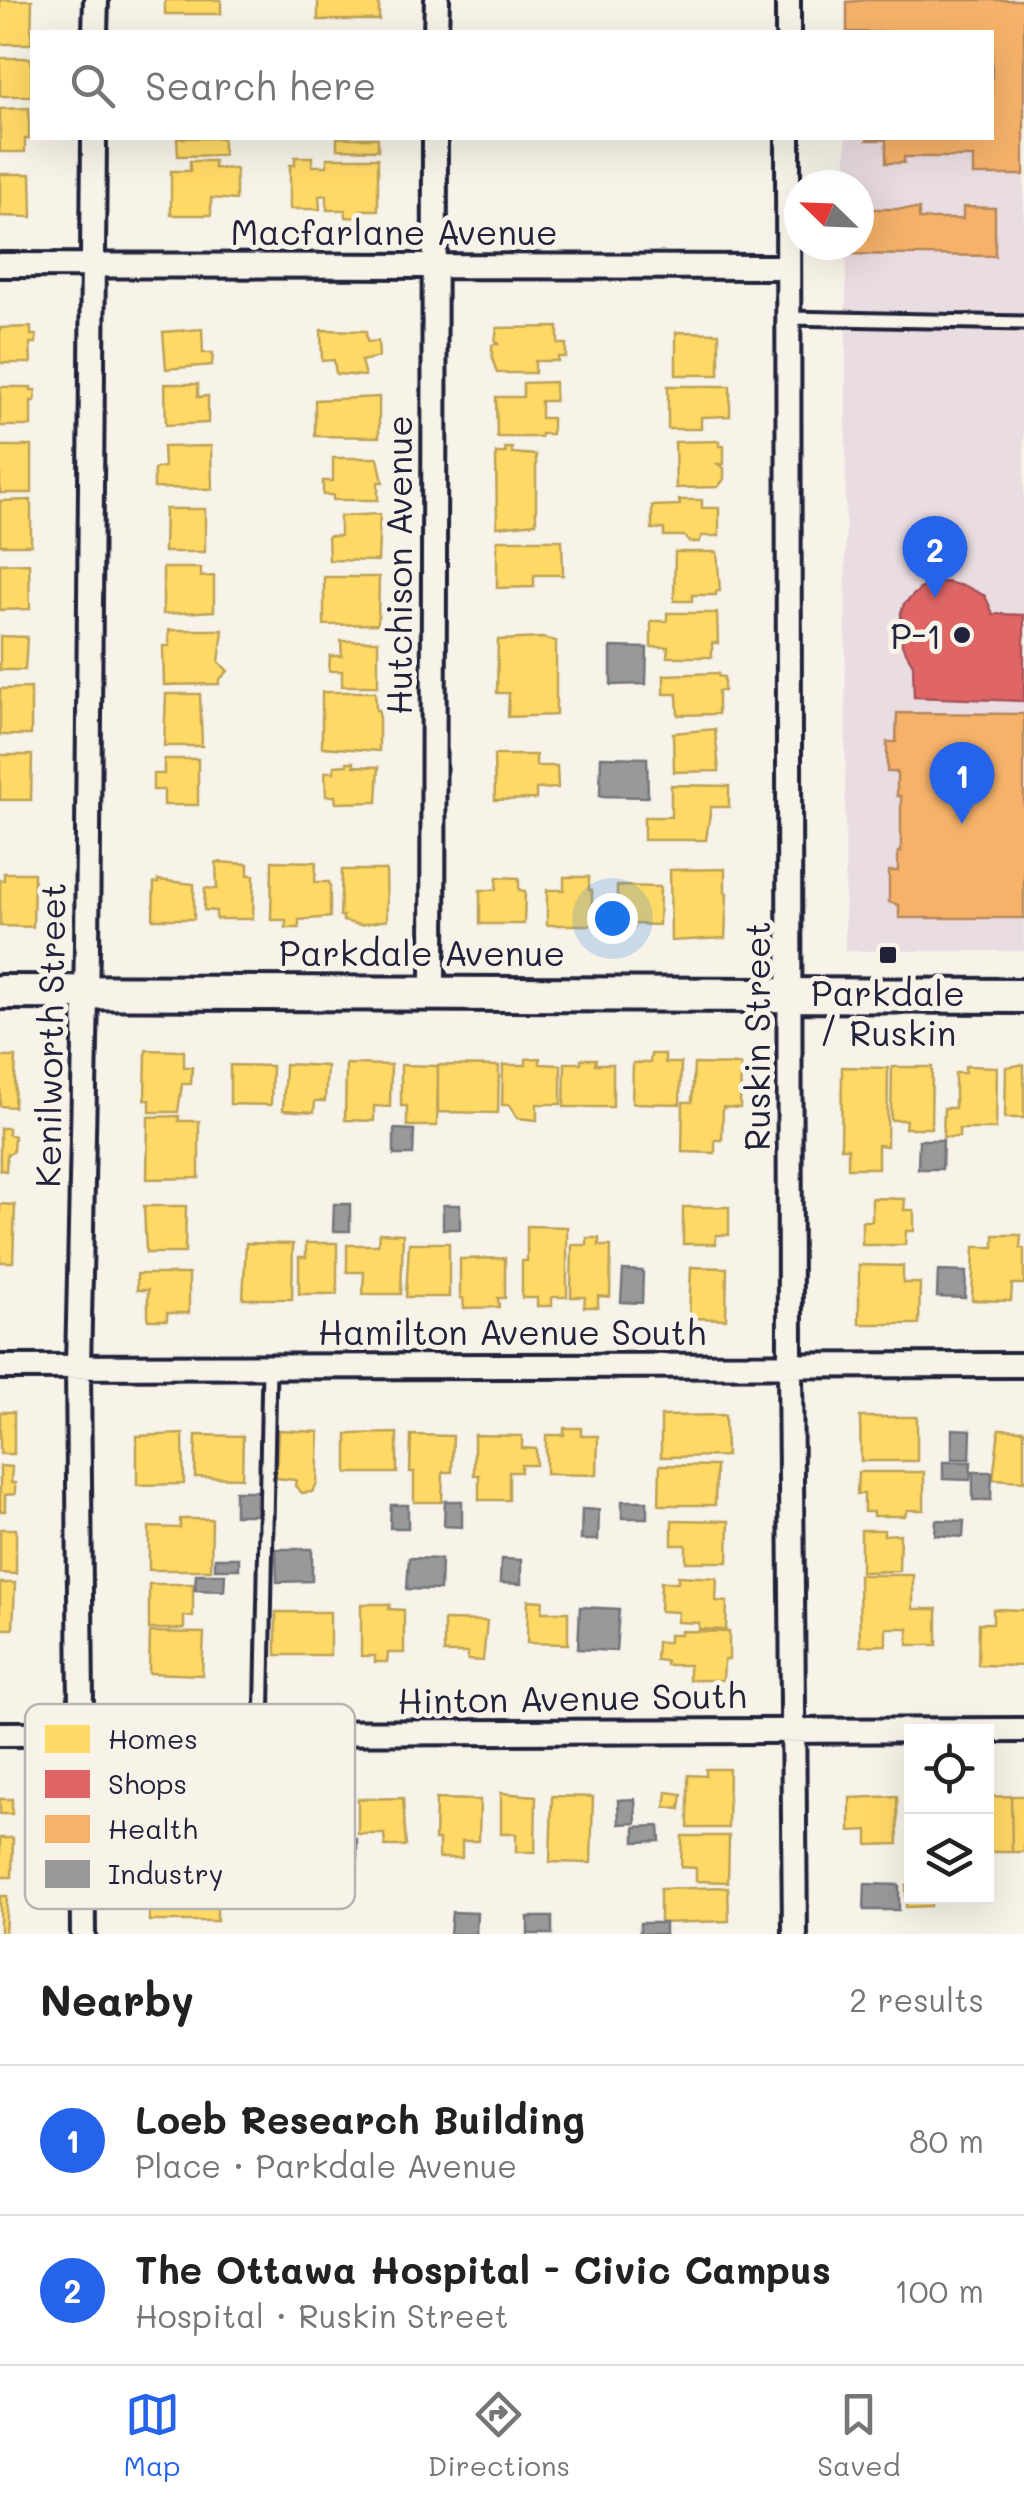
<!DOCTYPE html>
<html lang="en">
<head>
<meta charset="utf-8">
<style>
	:root { --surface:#fff; --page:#f2f2f2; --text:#222; --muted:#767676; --line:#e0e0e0; --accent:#2563eb }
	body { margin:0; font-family:Mali,sans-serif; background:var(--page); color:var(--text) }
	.controls { position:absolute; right:30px; bottom:30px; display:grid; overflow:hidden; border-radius:0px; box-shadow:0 10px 40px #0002 }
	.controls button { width:90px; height:90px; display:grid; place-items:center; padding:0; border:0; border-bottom:2px solid var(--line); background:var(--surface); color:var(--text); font:50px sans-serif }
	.compass { position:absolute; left:784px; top:170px; width:90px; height:90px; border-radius:50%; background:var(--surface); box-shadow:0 10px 40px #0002; rotate:293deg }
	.you { position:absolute; left:612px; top:918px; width:35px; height:35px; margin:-25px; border:8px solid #fff; border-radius:50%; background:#1a73e8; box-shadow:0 0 0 15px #1a73e833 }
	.badge { display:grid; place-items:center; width:65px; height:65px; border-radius:50%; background:var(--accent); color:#fff; font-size:32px; font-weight:700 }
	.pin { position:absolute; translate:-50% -82px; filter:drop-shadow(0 2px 5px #0008) }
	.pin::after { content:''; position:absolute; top:52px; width:35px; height:30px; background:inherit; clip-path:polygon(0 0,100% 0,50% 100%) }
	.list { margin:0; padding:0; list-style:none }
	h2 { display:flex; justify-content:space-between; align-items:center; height:130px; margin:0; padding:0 40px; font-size:42px }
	h2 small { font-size:32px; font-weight:400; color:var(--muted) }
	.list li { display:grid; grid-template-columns:65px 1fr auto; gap:30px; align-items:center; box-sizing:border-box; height:150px; padding:0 40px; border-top:2px solid var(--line) }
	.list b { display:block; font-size:38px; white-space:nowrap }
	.list p { margin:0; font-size:32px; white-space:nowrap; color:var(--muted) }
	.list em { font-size:32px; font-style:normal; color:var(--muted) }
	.icon { flex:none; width:55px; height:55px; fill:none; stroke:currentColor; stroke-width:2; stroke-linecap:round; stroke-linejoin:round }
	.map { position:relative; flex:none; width:1024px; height:1934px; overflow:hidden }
	.search { position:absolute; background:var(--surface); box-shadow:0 10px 40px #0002; left:30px; right:30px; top:30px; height:110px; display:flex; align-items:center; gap:25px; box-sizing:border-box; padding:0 35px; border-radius:0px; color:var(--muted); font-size:38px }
	.sheet { height:430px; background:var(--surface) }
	nav { display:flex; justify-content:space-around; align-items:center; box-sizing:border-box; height:140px; border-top:2px solid var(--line); background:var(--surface); font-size:28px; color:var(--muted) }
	nav a { display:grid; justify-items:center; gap:5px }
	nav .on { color:var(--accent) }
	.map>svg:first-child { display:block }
</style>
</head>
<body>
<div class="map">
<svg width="1024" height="1934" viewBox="0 0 1024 1934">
	<rect width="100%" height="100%" fill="#f7f3e8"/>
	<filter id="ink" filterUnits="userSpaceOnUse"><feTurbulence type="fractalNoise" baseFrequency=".01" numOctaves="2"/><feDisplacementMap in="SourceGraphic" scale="20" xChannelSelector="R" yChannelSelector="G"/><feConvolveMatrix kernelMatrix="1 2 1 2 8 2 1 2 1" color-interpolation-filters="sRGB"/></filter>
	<g filter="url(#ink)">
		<path fill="#eadde2" d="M846 0H1024V951H845L846 245H859V185H846V138H992V32H846Z"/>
		<path fill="#ffd966" stroke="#bda259" stroke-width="2.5" d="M0 0H32L31 44H0Z
			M165 0H221V14H165Z
			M318 0H379V20H318Z
			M0 58H31V96H0Z
			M29 108V139H25V152H0V109Z
			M177 138H223V155L178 156Z
			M337 138H378V150L337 149Z
			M295 157H312V166H327V158H378V210H360V218L346 217 345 210H327V195L319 196 320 209H290V165H295Z
			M190 161H214V168L236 169V200L211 198V215H171V171H190Z
			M0 174H31L32 217 0 216Z
			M31 327V335H36V343H30L31 363H0V328Z
			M558 327V344H566V357H558V361H535V373H497L492 358V345L498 344 495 341 497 328Z
			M202 329 203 353H213L212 365 166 369 163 332Z
			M321 330 366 331 367 342 378 341 379 357 361 361 365 376 336 374 334 360 322 361Z
			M676 332 719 333V375H676Z
			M555 382V401H541V418H552V434H541V437H497L496 397H523V383Z
			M165 384H198V397L208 396V423L166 425Z
			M668 386H730V416L701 417V429H668Z
			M0 387H31V390H36L35 401H31V426H0Z
			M379 397V437L315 436V400Z
			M719 441V446H724V464H718L724 468V479L718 487 676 488 675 442Z
			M0 446H32V493H0Z
			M211 446 212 489 154 488V469L164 467 163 447Z
			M505 448H512V453L536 455V523L497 527 496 453H506Z
			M333 458H378L383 482H378V500H333V495H323V481H333Z
			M31 500V545H0V501Z
			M679 500H702V508H719V536H702L699 542H689L684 536H664V529H652V506L680 505Z
			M165 509H205V552H164Z
			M380 514 378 561 329 560 328 536H340V516Z
			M497 540H562L563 575H534V587L497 588Z
			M675 552H717L720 591H716V595H692V601H674Z
			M29 563 30 609 0 610V564Z
			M163 568H201V577L214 576V611L163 614Z
			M324 577H379L378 624 324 625Z
			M667 613H717L718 643H712V657H667L668 647H651V621H667Z
			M169 630H223L219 662 228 671 219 680V684L164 685 163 646H169Z
			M0 636 27 637 25 670H0Z
			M542 638 556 641V715L508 717 509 693H497L498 640Z
			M341 641H378V686H342V671H329L330 656H342Z
			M718 673V676L724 677V691H718V714L678 715 677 694H664V675Z
			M31 688V735H0V689Z
			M322 692H375L376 710H379V751L322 747Z
			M166 694H200L202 746H164Z
			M715 729 719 771 674 772 673 733Z
			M0 755H32L31 800H0Z
			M494 755H536V766H557L558 788 536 789V799L495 800Z
			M164 759H198V805H164V790H153V774H164Z
			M347 762H354V766L379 767 377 802 336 803 335 796H326L325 772H334V766L347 765Z
			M671 785 729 786V807H711L706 840H644V817H671Z
			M272 861 316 862 315 882H329L330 886V917L299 920V928H286V920H271Z
			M216 862 248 864V875H254L253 919H216V911L204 910 205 888 217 889Z
			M725 869V893H727L725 938 671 941 670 870Z
			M342 870H386L387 920 360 925 343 921V916H340Z
			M4 873H34L33 927 0 926V880H4Z
			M497 877 519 878V890L525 891 524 924H480V890H496Z
			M564 877H589V890H592V925H547V890H564Z
			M158 880 194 884V919H153L154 883H158Z
			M617 886 660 887 659 925 634 924V928L617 925Z
			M146 1050 184 1051V1067H192L191 1084H182L178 1112H150V1100H145Z
			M651 1054H665V1063H681L680 1104 632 1103 633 1063H650Z
			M0 1057H16L14 1107 0 1106Z
			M540 1058V1064L561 1065V1104H537V1120L517 1118 509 1105H502L503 1065H526V1059Z
			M581 1059H596L595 1064H613V1107H564L565 1063H581Z
			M285 1064 327 1066 325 1101H315L314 1112 283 1110Z
			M346 1064 391 1065 390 1107 374 1106V1121L345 1120Z
			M694 1064 741 1065 740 1108 723 1107 722 1140H715V1153L682 1152 683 1102H692Z
			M230 1065 272 1066 271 1105 230 1104Z
			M401 1065 438 1066 437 1126H407V1106H401Z
			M438 1065 499 1066 498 1113 438 1112Z
			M1020 1065H1024V1118H1005L1006 1067Z
			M965 1066 997 1067 996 1129H959V1137H943L944 1108H955V1073H965Z
			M842 1067 888 1068 887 1146 878 1145V1168H848V1148H841Z
			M892 1067H932L931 1128H905L906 1120H891Z
			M179 1116V1121H199V1178L147 1179 148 1117Z
			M0 1128H8V1134L14 1136 13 1152 7 1154 6 1171 0 1170Z
			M872 1198 905 1199 904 1210H914V1231H906L905 1245H862V1221H872Z
			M0 1204 15 1205 13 1262H0Z
			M144 1206H186L185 1253H146Z
			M683 1207H729V1235H716V1244H683Z
			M527 1226 567 1227V1297H552V1306H537V1298H522V1261H527Z
			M379 1233 403 1234 401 1294H363L364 1272H347V1245H378Z
			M994 1235H1021L1020 1248 1024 1249V1284H1012L1011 1301 972 1300 974 1247H994Z
			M587 1238H599V1246H611L610 1297 598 1296V1307H584L585 1297H571L572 1245H587Z
			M246 1243 293 1244 292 1299H243Z
			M306 1243H337V1294H299V1257H306Z
			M409 1243H449V1297H406Z
			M505 1258V1298H498L499 1307 464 1308 463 1298H460V1259Z
			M859 1265 903 1266V1283H920L919 1324H859Z
			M691 1267 727 1268 726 1319 689 1318Z
			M137 1274H189V1313H167V1320H148V1290H137Z
			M0 1412H14V1454H0Z
			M725 1415 726 1456 661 1457V1416Z
			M860 1417H917V1461H861Z
			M564 1428H581V1436H598L597 1475 546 1474V1435H564Z
			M999 1429 1024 1430V1481L993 1479Z
			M278 1430 319 1432 317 1484 312 1492 302 1493 295 1486 296 1480 276 1478Z
			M397 1433V1473H347V1434Z
			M183 1434 184 1484 137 1485V1436Z
			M196 1435 243 1436 242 1478 195 1477Z
			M411 1435 453 1436 452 1472H443L442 1502H414V1472H410Z
			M474 1435 522 1436V1448L536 1449V1465H521V1472H509V1500H479V1475H474Z
			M660 1465 716 1466 715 1505H659Z
			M0 1466 12 1467 11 1483H15V1494L5 1495V1511H0Z
			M858 1472H924V1510H907L905 1516H873V1512H864V1494H857Z
			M180 1519H212L211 1570H149V1527L180 1528Z
			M672 1520 729 1521 728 1562H686V1545H672Z
			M0 1529H16V1574L0 1573Z
			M861 1530H884V1535L900 1534 899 1571 861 1572Z
			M859 1575H913V1609H937V1645H908V1628H886V1645L860 1646Z
			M678 1576 717 1578 716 1601 727 1602 726 1630 699 1629V1623L677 1622 678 1612 660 1611 661 1582H678Z
			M0 1583H15L13 1629H0Z
			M149 1584H193V1617L184 1616V1629H149Z
			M528 1600 543 1601 542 1612H568V1644L527 1643Z
			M361 1604H390L389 1609 404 1610V1653H388L387 1662H375V1656H361Z
			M993 1609 1024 1610V1666L978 1665 979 1623H993Z
			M276 1612H330V1655H276Z
			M444 1620 487 1621 483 1661 468 1660V1653H444Z
			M681 1631 729 1632V1660H724L723 1680H689V1665H666V1661L656 1660 657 1642H669V1635H681Z
			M150 1632 204 1633 202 1675 149 1673Z
			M706 1769H729L728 1828H688V1775L706 1776Z
			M667 1792 682 1794 680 1809 665 1807Z
			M501 1793 536 1796 535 1852H516V1834H501Z
			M552 1796 593 1797 591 1863 550 1862Z
			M897 1796 898 1844 868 1845V1830L850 1831V1798Z
			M1011 1796 1012 1852H986V1797Z
			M1011 1796H1024V1852H1012Z
			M403 1798 406 1846H385L384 1834H358V1799Z
			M0 1799H12V1814H0Z
			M436 1799 480 1800 479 1841H462V1858H439V1840H435Z
			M682 1836H729L728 1882 696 1881V1868L681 1867Z
			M0 1838H13L12 1877H0Z
			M912 1884V1896H931V1906L906 1907V1885Z
			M150 1887 217 1888V1921H149Z
			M728 1887 729 1921 660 1923V1889Z
			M0 1896H7L5 1934H0Z"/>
		<path fill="#e06666" stroke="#a75259" stroke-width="2.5" d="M945 582 967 587 985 596 993 614 1024 615V701L914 697 913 664 902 645 901 613 904 604 919 590 930 583Z"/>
		<path fill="#f6b26b" stroke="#b6875d" stroke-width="2.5" d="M868 0H1024V175H973V157H904V163H886V140H867L868 138H992V32H847V2Z
			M963 207 995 208V256L842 254 843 245H859V217H867V209H919V219H963Z
			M897 713 1024 714V918H899V905L889 902V871H898V852H901V796H897V772H887V742H896Z"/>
		<path fill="#999" stroke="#75757d" stroke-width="2.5" d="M611 647 647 648 646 684 611 685Z
			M601 757 647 758 648 797 600 796Z
			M394 1129 414 1130 413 1155H394Z
			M919 1140H943L942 1169H918Z
			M334 1204H350V1231H333Z
			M443 1205H460V1229H443Z
			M623 1270 643 1271 642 1303 621 1302Z
			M938 1271 966 1272 965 1298 937 1297Z
			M952 1429 971 1430 970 1459H952Z
			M943 1462H971L970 1480 943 1479Z
			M973 1472H992L991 1500H973Z
			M235 1491H257L256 1515H235Z
			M445 1501H462V1527L444 1526Z
			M622 1501H647V1518H622Z
			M391 1505H408V1528H390Z
			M582 1509 599 1510 598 1540H581Z
			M936 1520 964 1521 963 1537 935 1535Z
			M276 1549H312V1581L277 1582Z
			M215 1558H239V1569H215Z
			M409 1558 441 1559 440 1590 407 1589Z
			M501 1559 521 1560V1584L500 1583Z
			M196 1574H225L224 1591 195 1590Z
			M580 1607 619 1609 616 1651 578 1649Z
			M635 1799 636 1823 619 1824 618 1800Z
			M659 1826 660 1841 635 1842V1827Z
			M342 1839H357V1867H342Z
			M865 1884 899 1885V1910H864Z
			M452 1912 477 1913 476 1934H450Z
			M528 1917H552V1934H528Z
			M640 1923H665V1934H640Z"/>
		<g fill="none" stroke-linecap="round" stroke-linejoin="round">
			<defs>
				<path id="service" d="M788 318 1024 323
					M262 1735 269 1367"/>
				<path id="minor" d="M788 0V32
					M95 32 96 0
					M436 32 437 0
					M788 138 790 1365 795 1934
					M0 265 788 267
					M433 992 435 138
					M0 1367 1024 1365
					M0 1734 1024 1730
					M83 1934 78 1367 87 949 94 138"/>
				<path id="secondary" d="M0 992 1024 996"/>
			</defs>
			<use href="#service" stroke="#22223b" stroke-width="19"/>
			<use href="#minor" stroke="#22223b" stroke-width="30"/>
			<use href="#secondary" stroke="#22223b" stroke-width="40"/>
			<use href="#service" stroke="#f7f3e8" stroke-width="11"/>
			<use href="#minor" stroke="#f7f3e8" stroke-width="22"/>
			<use href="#secondary" stroke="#f7f3e8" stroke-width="32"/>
		</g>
	</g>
	<g fill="#22223b" stroke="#f7f3e8" stroke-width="4">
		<circle cx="962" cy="635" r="10"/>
		<rect x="878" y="945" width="20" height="20" rx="5"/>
	</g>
	<g text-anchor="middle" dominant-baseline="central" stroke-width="10" stroke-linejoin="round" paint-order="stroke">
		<g font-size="35" fill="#22223b" stroke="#f7f3e8">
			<text x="394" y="231">Macfarlane Avenue</text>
			<text transform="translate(398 565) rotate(-90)">Hutchison Avenue</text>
			<text x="422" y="952">Parkdale Avenue</text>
			<text transform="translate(49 1035) rotate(-89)">Kenilworth Street</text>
			<text transform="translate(756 1036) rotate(-90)">Ruskin Street</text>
			<text x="512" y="1331">Hamilton Avenue South</text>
			<text transform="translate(572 1697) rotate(-1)">Hinton Avenue South</text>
		</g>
		<g font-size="35" fill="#22223b" stroke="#f7f3e8" text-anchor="end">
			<text x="942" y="635">P-1</text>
			<text x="888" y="992" text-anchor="middle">Parkdale<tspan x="888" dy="40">/ Ruskin</tspan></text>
		</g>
	</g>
	<rect x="25" y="1704" width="330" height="205" rx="15" fill="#f7f3e8" stroke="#b7b4b4" stroke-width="2.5"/>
	<rect x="45" y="1725" width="45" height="28" fill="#ffd966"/>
	<rect x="45" y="1770" width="45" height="28" fill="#e06666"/>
	<rect x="45" y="1815" width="45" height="28" fill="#f6b26b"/>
	<rect x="45" y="1860" width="45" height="28" fill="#999"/>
	<g font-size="28" fill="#22223b">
		<text x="108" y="1749">Homes</text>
		<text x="108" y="1794">Shops</text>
		<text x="108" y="1839">Health</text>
		<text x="108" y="1884">Industry</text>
	</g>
</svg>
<div class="controls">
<button><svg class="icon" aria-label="locate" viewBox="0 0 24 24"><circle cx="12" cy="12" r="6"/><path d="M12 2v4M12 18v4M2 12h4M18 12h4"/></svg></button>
<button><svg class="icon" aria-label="layers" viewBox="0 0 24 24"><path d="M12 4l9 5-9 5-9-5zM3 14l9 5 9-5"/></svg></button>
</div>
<svg class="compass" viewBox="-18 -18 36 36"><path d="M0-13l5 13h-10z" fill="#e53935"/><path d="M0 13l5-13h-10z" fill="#767676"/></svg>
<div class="you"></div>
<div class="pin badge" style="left:962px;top:824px">1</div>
<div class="pin badge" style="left:935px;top:598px">2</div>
<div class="search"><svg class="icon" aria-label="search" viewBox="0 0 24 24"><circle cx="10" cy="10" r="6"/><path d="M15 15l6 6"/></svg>Search here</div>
</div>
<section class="sheet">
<h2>Nearby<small>2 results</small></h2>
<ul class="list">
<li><span class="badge">1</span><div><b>Loeb Research Building</b><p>Place · Parkdale Avenue</p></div><em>80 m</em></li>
<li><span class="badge">2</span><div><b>The Ottawa Hospital - Civic Campus</b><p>Hospital · Ruskin Street</p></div><em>100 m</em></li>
</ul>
</section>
<nav>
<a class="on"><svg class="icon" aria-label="map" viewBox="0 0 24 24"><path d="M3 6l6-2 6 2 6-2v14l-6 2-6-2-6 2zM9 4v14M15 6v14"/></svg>Map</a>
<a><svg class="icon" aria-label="directions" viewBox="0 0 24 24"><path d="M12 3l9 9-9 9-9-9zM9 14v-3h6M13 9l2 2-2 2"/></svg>Directions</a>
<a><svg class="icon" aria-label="saved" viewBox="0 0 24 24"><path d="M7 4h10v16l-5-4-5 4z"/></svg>Saved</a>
</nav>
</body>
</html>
